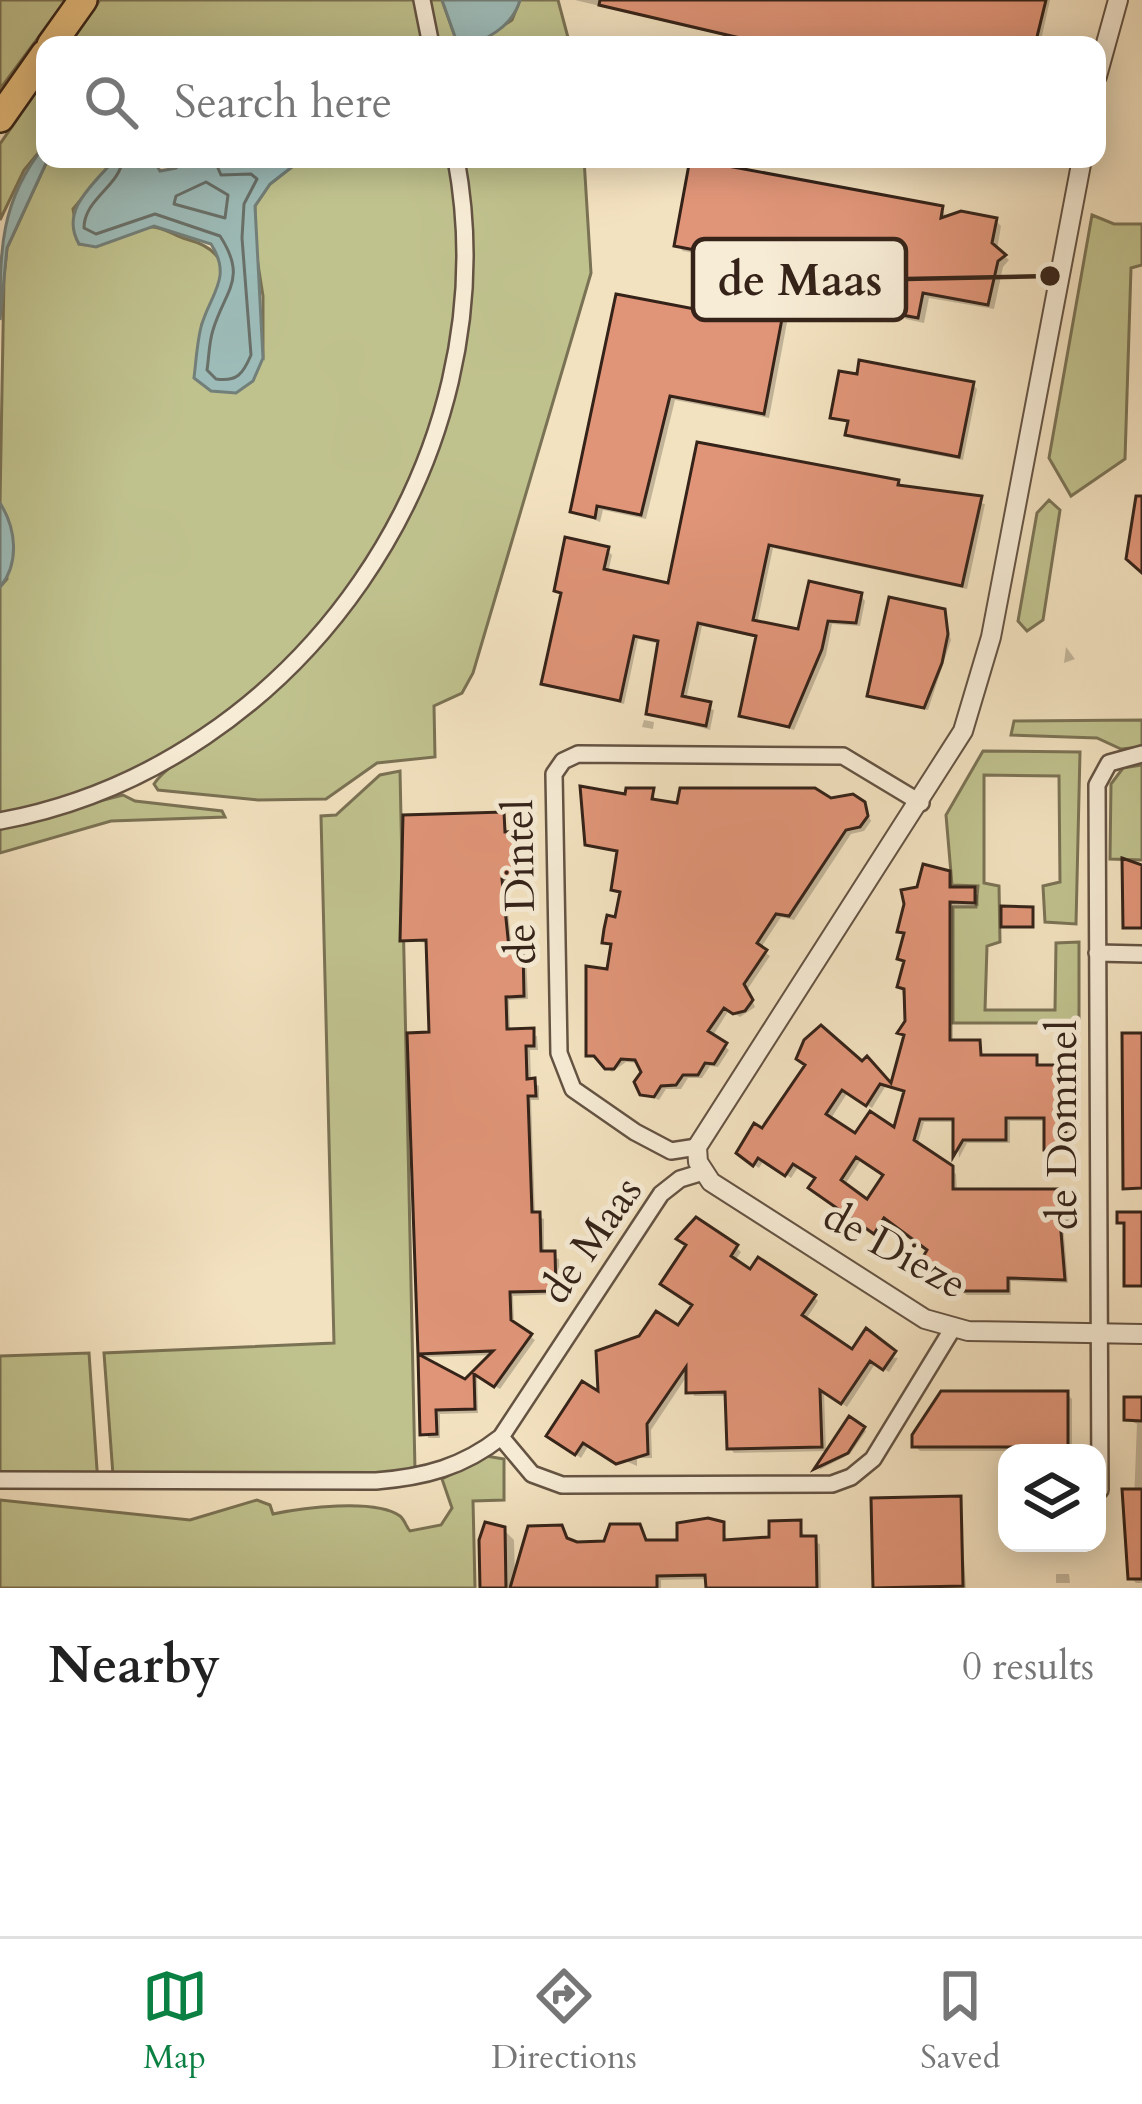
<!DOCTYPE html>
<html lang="en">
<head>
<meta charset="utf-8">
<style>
	:root { --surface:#fff; --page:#f2f2f2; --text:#222; --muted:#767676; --line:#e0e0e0; --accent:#0b8043 }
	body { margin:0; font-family:Cardo,serif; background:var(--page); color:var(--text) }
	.controls { position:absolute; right:36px; bottom:36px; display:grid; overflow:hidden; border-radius:24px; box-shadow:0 6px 30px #0003 }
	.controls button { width:108px; height:108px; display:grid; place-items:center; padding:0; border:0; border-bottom:3px solid var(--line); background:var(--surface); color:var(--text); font:60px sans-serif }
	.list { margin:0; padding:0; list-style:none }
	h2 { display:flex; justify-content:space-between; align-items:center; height:156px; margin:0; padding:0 48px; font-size:51px }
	h2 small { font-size:39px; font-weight:400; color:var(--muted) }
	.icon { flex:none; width:66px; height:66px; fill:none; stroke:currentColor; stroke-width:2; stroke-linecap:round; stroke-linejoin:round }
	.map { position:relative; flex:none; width:1142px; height:1588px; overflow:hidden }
	.search { position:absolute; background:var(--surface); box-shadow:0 6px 30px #0003; left:36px; right:36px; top:36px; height:132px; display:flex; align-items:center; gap:30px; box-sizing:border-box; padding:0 42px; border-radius:24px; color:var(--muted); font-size:45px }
	.sheet { height:348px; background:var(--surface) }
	nav { display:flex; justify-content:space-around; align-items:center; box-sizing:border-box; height:168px; border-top:3px solid var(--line); background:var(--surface); font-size:33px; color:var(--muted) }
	nav a { display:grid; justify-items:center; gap:6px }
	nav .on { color:var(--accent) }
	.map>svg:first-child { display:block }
</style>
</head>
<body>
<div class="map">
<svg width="1142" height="1588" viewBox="0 0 1142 1588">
	<rect width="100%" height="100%" fill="#f3e2c0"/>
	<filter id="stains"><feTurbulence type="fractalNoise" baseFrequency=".00167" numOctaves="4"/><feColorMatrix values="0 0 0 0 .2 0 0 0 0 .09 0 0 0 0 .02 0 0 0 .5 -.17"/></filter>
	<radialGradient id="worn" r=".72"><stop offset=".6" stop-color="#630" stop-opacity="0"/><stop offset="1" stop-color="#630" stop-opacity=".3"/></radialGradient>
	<path fill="#c0c28e" stroke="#7a7254" stroke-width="3" d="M0 0H66L0 89Z
		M100 0H416L426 45H69Z
		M429 0H442L458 45H439Z
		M520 0H558L570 45H474L512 20Z
		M45 79V145L24 170 0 220V144Z
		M48 159H115L73 209 79 244C108 249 124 231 151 227 162 226 175 236 186 239 239 253 224 284 202 324L263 358V296L254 239 255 206 270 184 302 159H451C454 200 463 246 459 287 440 497 309 695 114 782 79 798 37 805 0 816V587L7 579 0 503 4 276 7 248Z
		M463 159H584L591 273 473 673 462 693 434 706 435 757 377 763 326 799 258 800 158 790 154 784C170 759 254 711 284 683 421 552 502 350 463 159Z
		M1092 215 1114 224H1142V265L1131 268 1125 459 1071 496 1049 458Z
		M1049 500 1060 510 1043 620 1027 631 1018 621 1037 513Z
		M1142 720V747L1121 749 1097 738 1011 735 1014 721Z
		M983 751 1080 752 1076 924 1045 922 1043 886 1060 882 1059 776 984 775V883L999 886 1000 942 987 946 985 1010H1055L1056 943 1079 942V1023H953V907H976L978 886 952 885 946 815Z
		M1142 765V860L1110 859 1111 784 1123 768Z
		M400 771 415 1470 395 1475H113L104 1353 334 1343 321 816 336 815 380 775Z
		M123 795 135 801 222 811 225 817 111 821 0 853V827Z
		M89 1353 98 1484H0V1356Z
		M486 1456 504 1459V1500L473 1501 475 1588H0V1500L190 1520 257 1500 270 1505 273 1514C301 1508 375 1498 400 1516 405 1520 406 1527 410 1531L441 1525 452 1508 442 1479Z"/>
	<path fill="#9dbcb9" stroke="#737f79" stroke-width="3" d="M442 0H520C513 25 484 45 458 45Z
		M45 145 48 159 7 248 0 320C0 249 0 201 45 145Z
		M115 159H153L160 171 176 168 186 159 230 166 302 159 270 184 255 206 263 358 253 381 236 393 211 391 194 378C196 361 197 343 201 327 210 294 233 278 211 244L154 226 96 247 79 244C59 210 94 184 115 159Z
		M0 503C16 528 20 563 0 587Z"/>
	<path fill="#0003" fill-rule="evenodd" d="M575 0H1050L1040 45H763Z
		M942 209 947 219 995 220 1001 226 997 250 1009 260 1003 267 994 309 929 298 924 323 906 319 900 313 904 293 683 251 677 245Z
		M618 297 749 322 783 306 789 312 769 418 675 400 646 519 603 510 600 522 574 511Z
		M972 384 977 389 963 460 853 439 850 423 833 417Z
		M897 483 903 489 985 504 967 589 773 548 757 624 800 633 861 596 865 601 860 626 832 624 826 655 794 730 742 715 759 638 702 626 686 700 714 710 710 730 650 713 660 644 638 639 624 704 545 683 564 596 557 590 607 550 612 555 608 573 671 586Z
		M943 612 951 640 928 710 875 699 870 695Z
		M1066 647 1075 659 1064 663Z
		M644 720 654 722 653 729 642 727Z
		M653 791 656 803 680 807 863 804 871 821 864 831 851 834 794 920 781 917 760 949 770 956 747 990 755 1007 740 1017 729 1010 712 1037 729 1050 718 1067 710 1066 702 1078H688L681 1089H666L659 1100 643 1093 640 1063 626 1062 612 1072 589 1054 613 947 605 942 617 920 622 894 614 889 620 853 587 844 627 797Z
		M503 815 508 835 534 839 535 881 505 882 512 951 526 955 528 999 509 1000 510 1032 537 1036 538 1050H530L531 1081 539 1086V1100H531L535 1215 544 1219V1254L559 1259 560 1294 513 1296 514 1325 535 1340 500 1389 477 1375 478 1413 440 1414V1438H428L421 1359 466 1383 494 1355 425 1357 421 1353 432 1035 429 943 403 940 401 868Z
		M948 874 953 890 978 895 979 906H953V1043H979L984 1058H1036L1040 1068H1066L1070 1072 1068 1153 1047 1148V1121H1010V1143H967L959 1158 956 1122H924L917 1146 956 1174 957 1192H1070L1075 1224H1063L1068 1283 1011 1281V1295H967L927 1268 931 1250 890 1220 880 1236 816 1192 818 1179 799 1166 791 1178 764 1160 759 1168 747 1160 763 1132 867 1060 893 1089 908 1022 901 986 906 937 900 931 920 889ZM885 1087 907 1093 896 1132 856 1137 830 1120 848 1092 872 1108ZM861 1160 886 1176 868 1203 844 1186Z
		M691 1222 736 1247 741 1252 734 1262 751 1273 814 1297 818 1301 805 1321 853 1353 898 1358 889 1372 875 1364 847 1407 824 1391 826 1451 734 1453 730 1448 728 1396H694L689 1373 651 1430 652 1458H637V1466L589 1445 581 1458 555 1440 679 1329 695 1306 689 1246 680 1238Z
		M1067 1394 1072 1399V1451H920L915 1446Z
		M1142 1400V1583H1136L1131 1578 1137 1424 1127 1419Z
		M850 1420 866 1431 850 1454 819 1470Z
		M960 1499 966 1588H878L876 1587Z
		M800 1523 805 1539 820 1544 821 1588H709V1579L661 1580V1588H483L503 1529 514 1540 515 1578 561 1528 570 1542 606 1544 639 1527 648 1543H680L722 1524 728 1543 772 1540Z
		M1056 1574H1069L1070 1583H1056Z"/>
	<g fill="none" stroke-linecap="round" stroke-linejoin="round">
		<path stroke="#697069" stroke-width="3" d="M123 159C119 187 84 199 84 228L96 234 155 214 220 236C248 279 225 290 213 330 209 342 209 357 207 370L216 379C237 382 243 374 251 355L242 238 244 204 257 179 251 174 221 175 214 159
			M206 182 228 195 225 218 174 204 176 196Z"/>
	</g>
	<path fill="#e09578" stroke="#352319" stroke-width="3" fill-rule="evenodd" d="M600 0H1046L1035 45H770L599 5Z
		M690 159 943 206 941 218 961 211 997 218 992 243 1006 255 998 261 988 305 923 293 918 318 897 314 901 289 674 246Z
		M616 294 747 319 751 297 785 303 764 414 670 396 641 515 597 506 595 518 570 512Z
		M859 360 974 382 959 457 845 435 848 421 830 418 839 371 857 374Z
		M697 442 899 480 898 485 982 496 962 586 769 545 753 620 798 629 809 581 862 593 856 623 828 621 822 649 789 727 739 716 756 636 698 623 682 696 711 702 706 726 646 714 658 641 634 636 620 701 541 684 561 593 554 591 565 537 609 547 604 569 668 583Z
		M1136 496H1142V573L1126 559Z
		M889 597 945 609 948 634 942 663 924 708 867 696Z
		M580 786 625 794 626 788H654L652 799 677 803 680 788H815L831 798 853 794 865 802 868 816 860 827 846 830 789 916 776 914 757 943 767 950 744 984 753 1000 745 1011 733 1014 724 1008 708 1031 727 1043 714 1064 705 1063 698 1075H683L676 1085 661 1086 654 1097 640 1095 634 1082 641 1072 635 1060 621 1059 614 1069H605L594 1056H586V966L607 969 611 944 602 943 604 929 607 915 615 917 620 892 611 890 617 851 585 845Z
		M504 812 505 832 531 831 532 878 502 879 509 948H523L524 996 506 997 507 1029 534 1028V1046H526L527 1079 535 1078 536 1096H528L532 1212H540L541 1251H555L556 1291 510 1292 511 1320 532 1334 494 1387 474 1374 475 1409 436 1410 437 1434 420 1435 418 1354 465 1379 493 1351 418 1354 407 1033 429 1032 426 940 400 941 403 815Z
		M1122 858 1142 865V928H1123Z
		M923 864 950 871V887H975V903L950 902V1040H980L981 1055H1037V1065H1067V1093L1065 1150H1044V1118H1006V1140H963L953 1157V1119H920L914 1140 953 1166V1189H1071V1220H1060L1065 1280 1008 1278V1291H960L919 1264 927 1250 884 1218 874 1234 808 1188 815 1178 793 1164 785 1176 758 1158 753 1166 736 1153 754 1123 762 1128 805 1065 796 1059 804 1040 821 1025 862 1061 867 1056 891 1083 904 1035 897 1033 905 1021 904 989 897 987 904 961 897 959 904 933 897 932 904 904 901 890 917 887ZM880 1084 904 1091 894 1127 870 1111 855 1133 826 1114 842 1090 866 1106ZM856 1157 883 1175 867 1199 841 1180Z
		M1001 906 1033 907V927H1001Z
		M1122 1033H1142V1188L1123 1189Z
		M1117 1212H1142V1286H1124V1223H1117Z
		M696 1217 738 1245 731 1256 750 1269 758 1257 816 1295 802 1315 852 1349 866 1328 896 1351 883 1370 870 1361 841 1404 820 1390 822 1447 727 1449 725 1392 686 1393V1367L647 1424 648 1454 616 1464 583 1443 575 1455 546 1436 582 1381 598 1391 596 1351 639 1336 656 1311 678 1325 692 1305 660 1284 686 1245 676 1239Z
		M941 1391H1068V1447H912V1435Z
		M1124 1397H1142V1421L1124 1420Z
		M849 1416 865 1427 848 1453 814 1469Z
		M1122 1489H1142V1579H1128Z
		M961 1496 963 1586 873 1588 871 1498Z
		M708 1518 724 1522V1540L769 1537V1521L801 1520V1536H816L817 1588H706L705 1575 657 1576V1588H510L528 1526 562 1525 567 1538 577 1542 604 1541 610 1524H640L646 1540H677V1523Z
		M485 1522 505 1527 506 1588H480L479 1540Z"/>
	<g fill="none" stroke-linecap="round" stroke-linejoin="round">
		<defs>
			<path id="minor" d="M422 0 431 45
				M0 821C298 766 512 459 456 159
				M1097 953 1142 954
				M697 1147 671 1151 635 1132 573 1089 559 1053 554 774 563 761 578 754 843 756 921 803
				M501 1437 532 1474 562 1485 832 1484 851 1477 873 1459 953 1328
				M0 1480 376 1481C425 1477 463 1467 501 1437L661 1194 680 1179 703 1172
				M1100 1490 1097 785 1109 763 1142 754"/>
			<path id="tertiary" d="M1097 76 1118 0
				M1082 159 991 637 963 731 697 1147 698 1162 711 1182 925 1319 968 1331 1142 1334"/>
			<path id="motorway" d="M51 45 83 0
				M0 118 45 54"/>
		</defs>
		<use href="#minor" stroke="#645343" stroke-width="20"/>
		<use href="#tertiary" stroke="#645343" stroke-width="22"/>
		<use href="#motorway" stroke="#352319" stroke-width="32"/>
		<use href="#minor" stroke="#f7ecd6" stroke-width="15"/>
		<use href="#tertiary" stroke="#f7ecd6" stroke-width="18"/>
		<use href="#motorway" stroke="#eac180" stroke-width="27"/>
	</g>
	<g text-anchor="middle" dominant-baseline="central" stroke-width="10" stroke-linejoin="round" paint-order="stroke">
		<g font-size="42" fill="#352319" stroke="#f7ecd6">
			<text transform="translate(520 882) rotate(-91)">de Dintel</text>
			<text transform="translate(1062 1125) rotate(-90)">de Dommel</text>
			<text transform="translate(591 1240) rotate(-55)">de Maas</text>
			<text transform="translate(895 1250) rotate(29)">de Dieze</text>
		</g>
	</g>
	<path fill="none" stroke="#352319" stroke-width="4.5" d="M1050 276L906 279"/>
	<circle fill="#352319" stroke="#f7ecd6" stroke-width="4.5" cx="1050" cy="276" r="12"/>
	<rect fill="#f7ecd6" stroke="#352319" stroke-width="4.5" x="693" y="239" width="213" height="81" rx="12"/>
	<g font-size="45" text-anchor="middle" font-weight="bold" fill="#352319">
		<text x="800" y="295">de Maas</text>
	</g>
	<rect width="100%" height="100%" filter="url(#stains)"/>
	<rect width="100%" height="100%" fill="url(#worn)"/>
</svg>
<div class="controls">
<button><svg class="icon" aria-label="layers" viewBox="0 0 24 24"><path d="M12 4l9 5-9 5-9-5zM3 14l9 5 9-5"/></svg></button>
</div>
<div class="search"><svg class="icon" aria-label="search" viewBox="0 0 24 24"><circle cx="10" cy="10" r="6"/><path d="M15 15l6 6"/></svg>Search here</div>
</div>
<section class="sheet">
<h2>Nearby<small>0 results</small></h2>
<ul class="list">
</ul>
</section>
<nav>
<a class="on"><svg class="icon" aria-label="map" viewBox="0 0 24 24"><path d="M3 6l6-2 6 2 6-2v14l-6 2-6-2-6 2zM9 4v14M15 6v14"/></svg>Map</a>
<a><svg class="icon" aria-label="directions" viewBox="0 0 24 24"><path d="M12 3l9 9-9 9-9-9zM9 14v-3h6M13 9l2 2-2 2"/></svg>Directions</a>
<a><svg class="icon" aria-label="saved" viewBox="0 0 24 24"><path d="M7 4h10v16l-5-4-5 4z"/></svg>Saved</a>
</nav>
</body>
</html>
